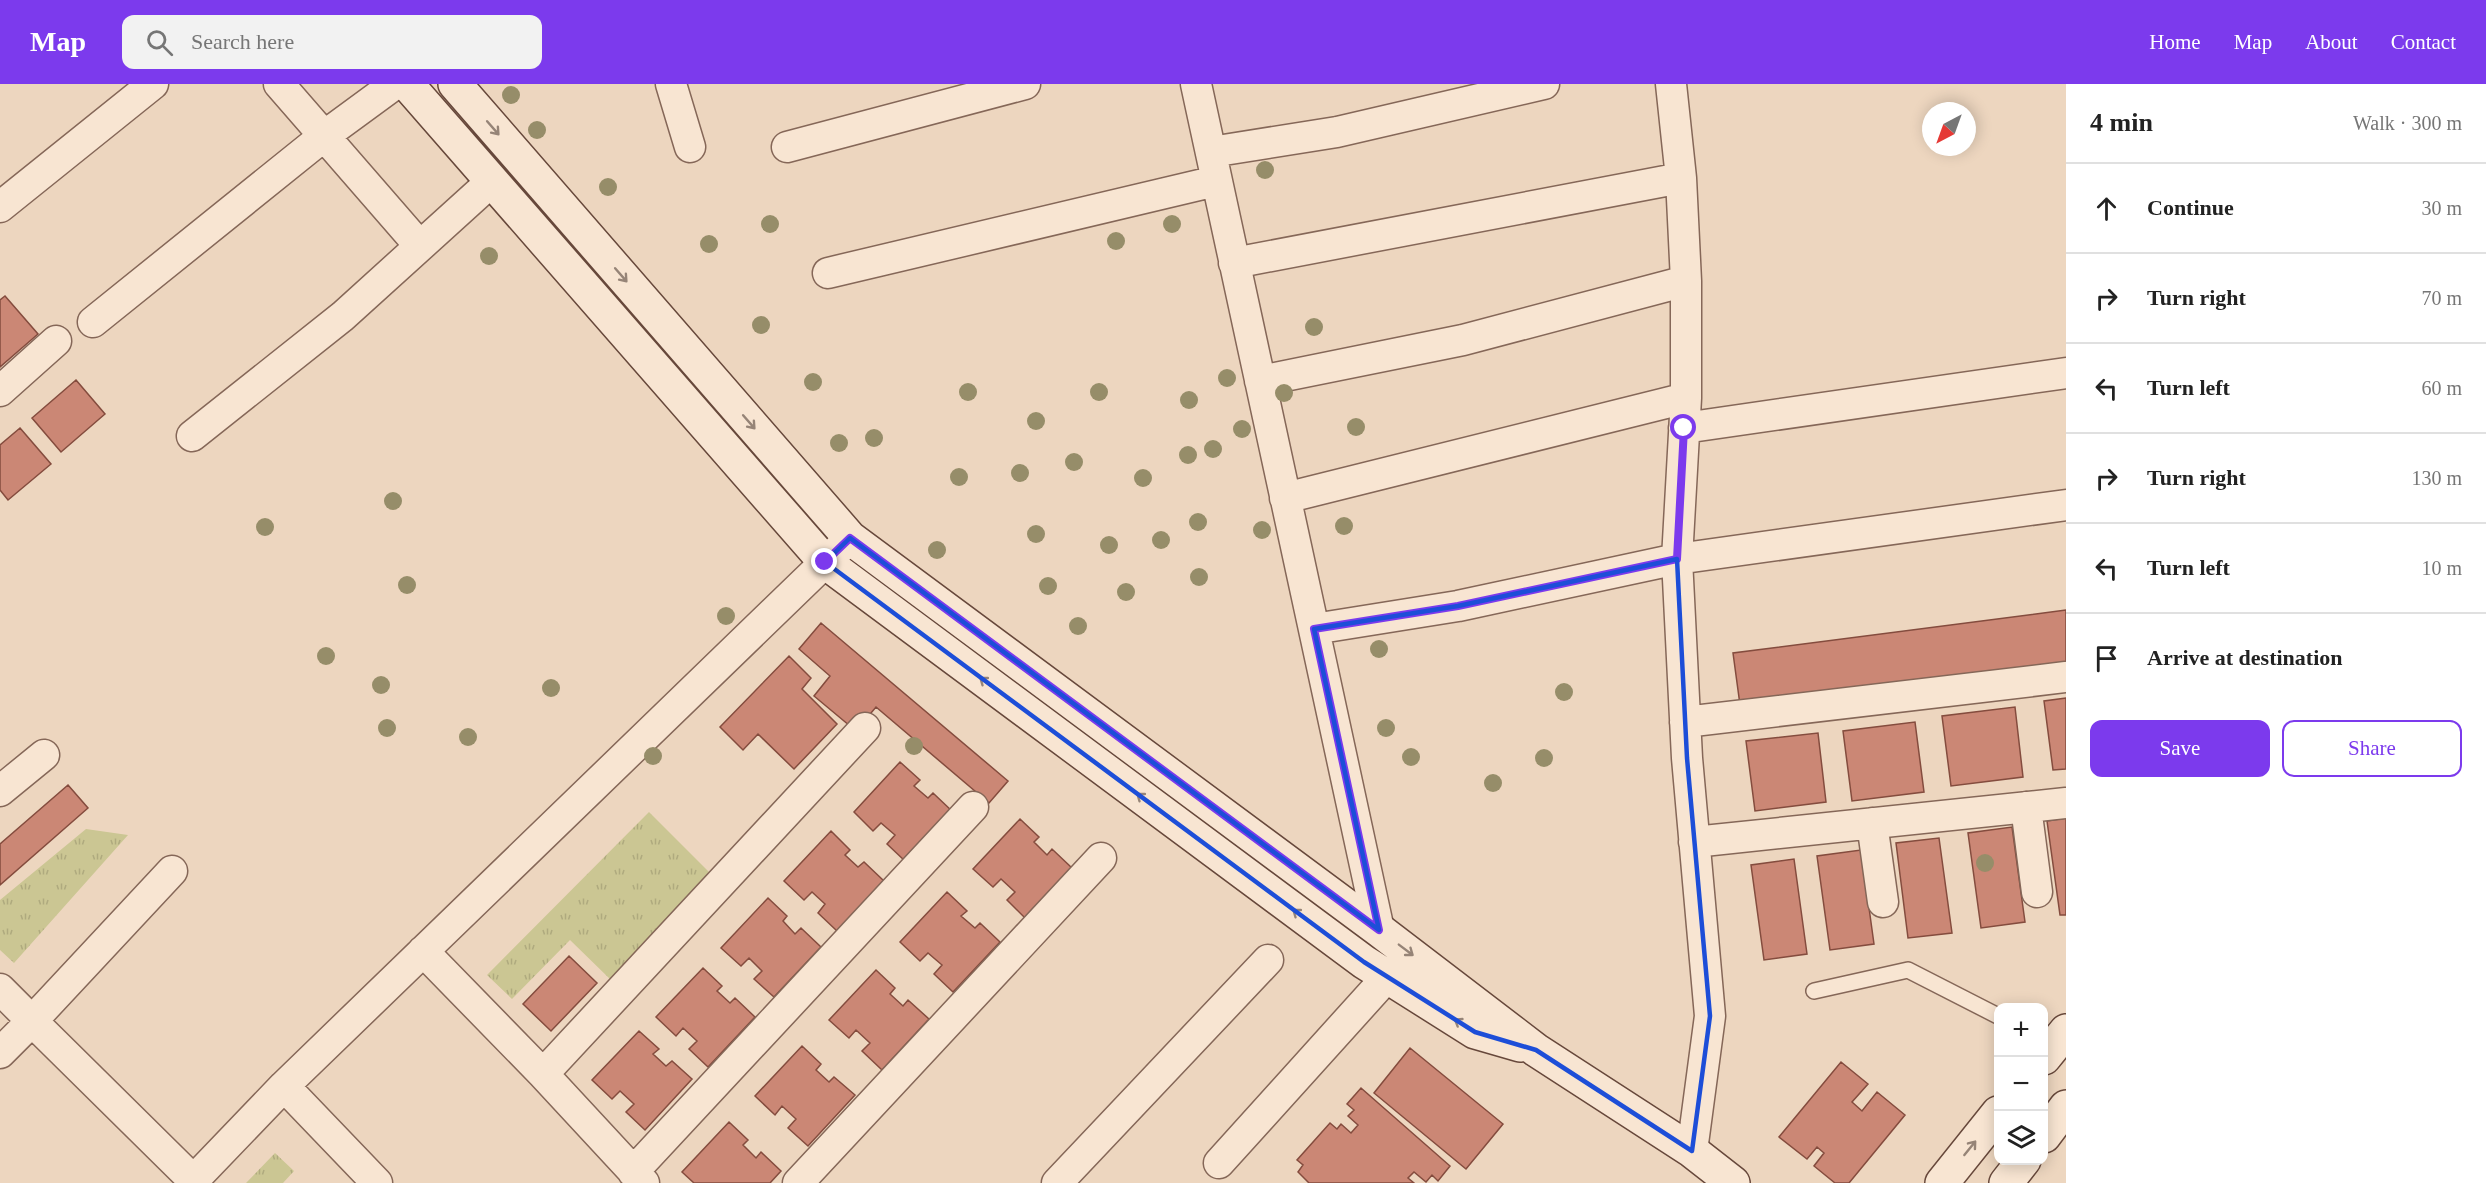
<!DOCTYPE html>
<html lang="en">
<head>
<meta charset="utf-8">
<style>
	:root { --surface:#fff; --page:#f2f2f2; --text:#222; --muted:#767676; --line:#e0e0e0; --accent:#7c3aed }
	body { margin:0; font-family:Georgia,serif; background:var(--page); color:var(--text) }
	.controls { position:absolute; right:18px; bottom:18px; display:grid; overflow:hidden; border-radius:12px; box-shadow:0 3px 15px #0003 }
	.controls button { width:54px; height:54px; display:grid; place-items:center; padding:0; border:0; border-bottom:2px solid var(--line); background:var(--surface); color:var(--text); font:30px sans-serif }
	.compass { position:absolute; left:1922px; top:18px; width:54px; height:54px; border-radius:50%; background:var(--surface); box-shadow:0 3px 15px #0003; rotate:221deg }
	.stop { position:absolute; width:18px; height:18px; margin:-14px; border:4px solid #7c3aed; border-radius:50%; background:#fff }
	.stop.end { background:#7c3aed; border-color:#fff; box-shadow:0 2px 6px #0008 }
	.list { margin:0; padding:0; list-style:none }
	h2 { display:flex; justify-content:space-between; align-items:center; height:78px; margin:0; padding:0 24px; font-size:26px }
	h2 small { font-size:20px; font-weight:400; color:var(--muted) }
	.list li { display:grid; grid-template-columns:39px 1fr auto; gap:18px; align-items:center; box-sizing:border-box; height:90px; padding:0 24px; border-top:2px solid var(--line) }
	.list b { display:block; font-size:22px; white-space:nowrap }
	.list em { font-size:20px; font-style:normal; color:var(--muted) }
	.actions { display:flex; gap:12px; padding:18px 24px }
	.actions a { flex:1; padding:14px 0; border:2px solid var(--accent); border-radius:12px; text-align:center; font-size:21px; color:var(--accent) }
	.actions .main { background:var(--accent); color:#fff }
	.icon { flex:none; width:33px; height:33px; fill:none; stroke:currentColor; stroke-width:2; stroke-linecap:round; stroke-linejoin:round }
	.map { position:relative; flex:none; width:2066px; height:1099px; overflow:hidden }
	header { display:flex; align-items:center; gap:36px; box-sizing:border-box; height:84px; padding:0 30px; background:var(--accent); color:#fff }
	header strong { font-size:28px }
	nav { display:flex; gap:33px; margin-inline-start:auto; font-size:21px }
	.search { width:420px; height:54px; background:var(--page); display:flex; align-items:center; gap:15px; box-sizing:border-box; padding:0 21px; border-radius:12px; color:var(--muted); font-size:22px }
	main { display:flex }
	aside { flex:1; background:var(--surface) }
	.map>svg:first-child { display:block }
</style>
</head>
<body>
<header>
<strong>Map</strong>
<div class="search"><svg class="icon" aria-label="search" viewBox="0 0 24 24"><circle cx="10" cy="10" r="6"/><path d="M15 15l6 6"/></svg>Search here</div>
<nav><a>Home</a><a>Map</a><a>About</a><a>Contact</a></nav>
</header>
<main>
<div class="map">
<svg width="2066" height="1099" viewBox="0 0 2066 1099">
	<defs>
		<pattern id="grass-tufts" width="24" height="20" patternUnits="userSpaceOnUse" patternTransform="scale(1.5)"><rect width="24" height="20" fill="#cbc693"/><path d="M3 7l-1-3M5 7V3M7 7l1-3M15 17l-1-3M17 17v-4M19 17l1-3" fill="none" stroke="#afaa7e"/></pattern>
	</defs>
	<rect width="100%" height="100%" fill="#edd6bf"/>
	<path fill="url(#grass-tufts)" d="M649 728 713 792 611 896 570 856 512 915 487 891Z
		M86 745 128 751 14 879 0 866V816Z
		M275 1069 294 1087 283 1099H246Z"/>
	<path fill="#cb8775" stroke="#844c3e" stroke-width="1.5" d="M5 212 38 250 0 283V216Z
		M76 296 105 330 61 368 32 334Z
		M20 344 51 380 8 416 0 406V361Z
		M2066 526V579L1740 621 1733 569Z
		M821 539 1008 697 989 719 876 623 856 647 814 612 830 592 799 565Z
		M789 572 811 594 802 605 837 640 794 685 758 650 743 666 720 643Z
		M2066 614V685L2053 686 2044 617Z
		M2015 623 2023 693 1951 702 1942 632Z
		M1915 638 1924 708 1852 717 1843 647Z
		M1818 649 1826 718 1755 727 1746 657Z
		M900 678 920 696 914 702 928 714 933 709 953 728 906 778 887 760 895 751 881 739 873 747 854 728Z
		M68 701 88 724 0 801V760Z
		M2066 734V831H2060L2047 737Z
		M1020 735 1039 753 1034 758 1047 771 1052 765 1072 784 1025 834 1007 816 1015 808 1001 795 993 803 973 785Z
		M2012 743 2025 838 1981 844 1968 749Z
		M831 747 850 766 845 771 858 783 864 778 884 797 837 847 818 829 825 820 812 808 804 816 784 797Z
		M1939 754 1952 849 1908 854 1896 759Z
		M1861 766 1874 860 1830 866 1817 772Z
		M1794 775 1807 870 1764 876 1751 781Z
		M947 808 967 827 961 832 975 844 980 839 1000 858 953 908 934 890 942 881 928 869 920 877 900 858Z
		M768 814 787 832 783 837 795 850 801 844 821 863 774 913 754 895 762 887 749 874 741 882 721 864Z
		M569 872 597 899 551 947 523 920Z
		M703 884 722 902 717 907 730 919 735 914 755 933 708 983 689 965 697 957 683 944 676 952 656 933Z
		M876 886 895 904 890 910 903 922 908 916 929 935 882 986 862 967 870 959 856 946 849 954 829 936Z
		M639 947 659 965 653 970 666 982 672 977 692 995 645 1046 626 1028 634 1020 620 1007 612 1015 592 996Z
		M802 962 821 980 816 986 829 998 834 993 855 1011 808 1062 788 1044 796 1035 782 1022 775 1031 755 1012Z
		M1410 964 1503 1040 1466 1085 1374 1009Z
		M1841 978 1868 1000 1852 1018 1862 1027 1877 1008 1905 1031 1849 1099H1835L1814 1082 1824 1069 1817 1063 1807 1075 1779 1053Z
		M1361 1004 1450 1082 1438 1097 1432 1091 1426 1098 1414 1088 1408 1094 1414 1099H1309L1298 1088 1303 1081 1297 1076 1330 1039 1337 1045 1341 1040 1351 1049 1358 1041 1348 1032 1354 1026 1347 1020Z
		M729 1038 748 1056 743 1061 756 1074 761 1068 781 1087 770 1099H694L682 1088Z"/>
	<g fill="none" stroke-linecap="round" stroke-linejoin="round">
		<defs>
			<path id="lane" d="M1814 907 1908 886 1998 932"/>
			<path id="street" d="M279 0 419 161
				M671 0 690 63
				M1196 0 1379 846
				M1671 0 1681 94 1686 197V314L1677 475 1687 674 1710 932 1692 1067
				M787 63 1025 0
				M1211 68 1337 48 1544 0
				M0 123 153 0
				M1234 179 1681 94
				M828 189 1216 97
				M93 238 324 52 395 0
				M1260 297 1463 256 1686 197
				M0 307 56 257
				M1684 344 2066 289
				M192 352 343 232 492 97
				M1285 414 1686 314
				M1314 545 1458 522 1677 475 2066 421
				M1685 638 2066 593
				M0 707 44 671
				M2026 723 2037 808
				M1872 739 1883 818
				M1694 758 2066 719
				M423 867 543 990 644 1099
				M0 905 32 937 172 787
				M0 969 32 937 194 1097
				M543 990 865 644
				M284 1002 377 1099
				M1219 1079 1387 893
				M633 1088 973 723
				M191 1099 284 1002 843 461
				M798 1099 1101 774
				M1057 1099 1268 876"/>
			<path id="secondary" d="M407 0 825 478 1364 878 1475 948 1520 961
				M455 0 850 454 1379 846 1536 966 1692 1067 1733 1099
				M2044 974 2066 947
				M2044 1052 2066 1023
				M1942 1099 1998 1029
				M2006 1099 2024 1076"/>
		</defs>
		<use href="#lane" stroke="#856758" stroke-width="18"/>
		<use href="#street" stroke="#856758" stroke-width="33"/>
		<use href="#secondary" stroke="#67483b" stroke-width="36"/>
		<use href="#lane" stroke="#f8e5d2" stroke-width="15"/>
		<use href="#street" stroke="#f8e5d2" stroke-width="30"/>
		<use href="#secondary" stroke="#f8e5d2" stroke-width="33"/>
	</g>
	<g fill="#968d69">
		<circle cx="511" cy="11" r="9"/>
		<circle cx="537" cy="46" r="9"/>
		<circle cx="1265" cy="86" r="9"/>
		<circle cx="608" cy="103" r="9"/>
		<circle cx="770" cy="140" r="9"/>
		<circle cx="1172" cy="140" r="9"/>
		<circle cx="1116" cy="157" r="9"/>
		<circle cx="709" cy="160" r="9"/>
		<circle cx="489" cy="172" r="9"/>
		<circle cx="761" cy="241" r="9"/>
		<circle cx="1314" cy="243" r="9"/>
		<circle cx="1227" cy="294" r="9"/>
		<circle cx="813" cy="298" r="9"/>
		<circle cx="968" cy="308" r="9"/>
		<circle cx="1099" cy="308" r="9"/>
		<circle cx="1284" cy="309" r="9"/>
		<circle cx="1189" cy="316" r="9"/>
		<circle cx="1036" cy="337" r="9"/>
		<circle cx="1356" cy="343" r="9"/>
		<circle cx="1242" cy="345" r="9"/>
		<circle cx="874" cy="354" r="9"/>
		<circle cx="839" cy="359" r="9"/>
		<circle cx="1213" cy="365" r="9"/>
		<circle cx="1188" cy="371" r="9"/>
		<circle cx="1074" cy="378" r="9"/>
		<circle cx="1020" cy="389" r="9"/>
		<circle cx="959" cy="393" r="9"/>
		<circle cx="1143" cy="394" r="9"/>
		<circle cx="393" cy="417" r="9"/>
		<circle cx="1198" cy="438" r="9"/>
		<circle cx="1344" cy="442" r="9"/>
		<circle cx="265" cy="443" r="9"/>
		<circle cx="1262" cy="446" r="9"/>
		<circle cx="1036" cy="450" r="9"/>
		<circle cx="1161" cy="456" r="9"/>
		<circle cx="1109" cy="461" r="9"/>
		<circle cx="937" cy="466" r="9"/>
		<circle cx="1199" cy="493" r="9"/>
		<circle cx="407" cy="501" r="9"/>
		<circle cx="1048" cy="502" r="9"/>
		<circle cx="1126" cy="508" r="9"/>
		<circle cx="726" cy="532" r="9"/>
		<circle cx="1078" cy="542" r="9"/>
		<circle cx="1379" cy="565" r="9"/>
		<circle cx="326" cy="572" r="9"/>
		<circle cx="381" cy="601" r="9"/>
		<circle cx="551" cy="604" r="9"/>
		<circle cx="1564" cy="608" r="9"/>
		<circle cx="387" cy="644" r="9"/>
		<circle cx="1386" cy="644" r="9"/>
		<circle cx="468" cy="653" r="9"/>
		<circle cx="914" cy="662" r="9"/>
		<circle cx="653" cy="672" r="9"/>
		<circle cx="1411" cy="673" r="9"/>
		<circle cx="1544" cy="674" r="9"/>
		<circle cx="1493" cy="699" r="9"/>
		<circle cx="1985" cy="779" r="9"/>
	</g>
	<defs><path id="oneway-shaft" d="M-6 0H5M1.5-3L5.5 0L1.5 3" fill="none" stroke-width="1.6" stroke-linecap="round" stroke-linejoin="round" transform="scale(1.5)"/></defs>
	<g stroke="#968477">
		<use href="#oneway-shaft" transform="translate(493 44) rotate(49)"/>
		<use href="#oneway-shaft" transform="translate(621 191) rotate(49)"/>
		<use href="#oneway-shaft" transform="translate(749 338) rotate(49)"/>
		<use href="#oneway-shaft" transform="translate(987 599) rotate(-143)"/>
		<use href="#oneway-shaft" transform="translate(1144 715) rotate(-143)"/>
		<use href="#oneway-shaft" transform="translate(1300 831) rotate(-143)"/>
		<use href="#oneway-shaft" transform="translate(1406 866) rotate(37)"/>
		<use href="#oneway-shaft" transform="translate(1462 940) rotate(-148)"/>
		<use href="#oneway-shaft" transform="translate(1970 1064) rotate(-51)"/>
	</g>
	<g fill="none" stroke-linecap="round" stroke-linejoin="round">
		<path stroke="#7c3aed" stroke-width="8" d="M825 478 850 454 1379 846 1314 545 1458 522 1677 475 1684 344"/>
	</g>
	<path fill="none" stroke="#1d4ed8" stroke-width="4.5" stroke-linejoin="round" d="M850 454 1379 846 1314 545 1458 522 1677 475 1687 674 1710 932 1692 1067 1536 966 1475 948 1364 878 825 478Z"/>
</svg>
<div class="controls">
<button>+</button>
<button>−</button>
<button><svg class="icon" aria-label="layers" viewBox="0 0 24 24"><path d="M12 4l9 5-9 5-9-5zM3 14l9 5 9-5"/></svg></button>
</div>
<svg class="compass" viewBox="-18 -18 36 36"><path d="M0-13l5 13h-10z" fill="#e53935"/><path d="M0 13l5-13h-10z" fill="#767676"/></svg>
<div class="stop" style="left:1684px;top:344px"></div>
<div class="stop end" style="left:825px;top:478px"></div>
</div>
<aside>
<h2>4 min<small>Walk · 300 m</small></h2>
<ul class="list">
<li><svg class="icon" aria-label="ahead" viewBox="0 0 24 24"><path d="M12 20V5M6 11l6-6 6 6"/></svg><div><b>Continue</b></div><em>30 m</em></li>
<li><svg class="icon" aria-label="right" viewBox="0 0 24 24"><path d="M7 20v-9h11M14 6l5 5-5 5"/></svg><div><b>Turn right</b></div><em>70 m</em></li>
<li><svg class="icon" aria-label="left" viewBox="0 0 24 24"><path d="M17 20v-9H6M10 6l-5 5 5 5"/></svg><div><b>Turn left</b></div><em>60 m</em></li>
<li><svg class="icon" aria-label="right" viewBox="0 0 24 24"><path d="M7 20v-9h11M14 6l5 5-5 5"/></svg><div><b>Turn right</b></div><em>130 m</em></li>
<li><svg class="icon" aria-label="left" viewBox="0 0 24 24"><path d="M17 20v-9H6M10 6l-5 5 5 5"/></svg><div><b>Turn left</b></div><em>10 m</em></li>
<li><svg class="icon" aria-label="arrive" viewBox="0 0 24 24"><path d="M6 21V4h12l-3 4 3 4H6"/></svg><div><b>Arrive at destination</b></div></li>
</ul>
<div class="actions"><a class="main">Save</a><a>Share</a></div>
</aside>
</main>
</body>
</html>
